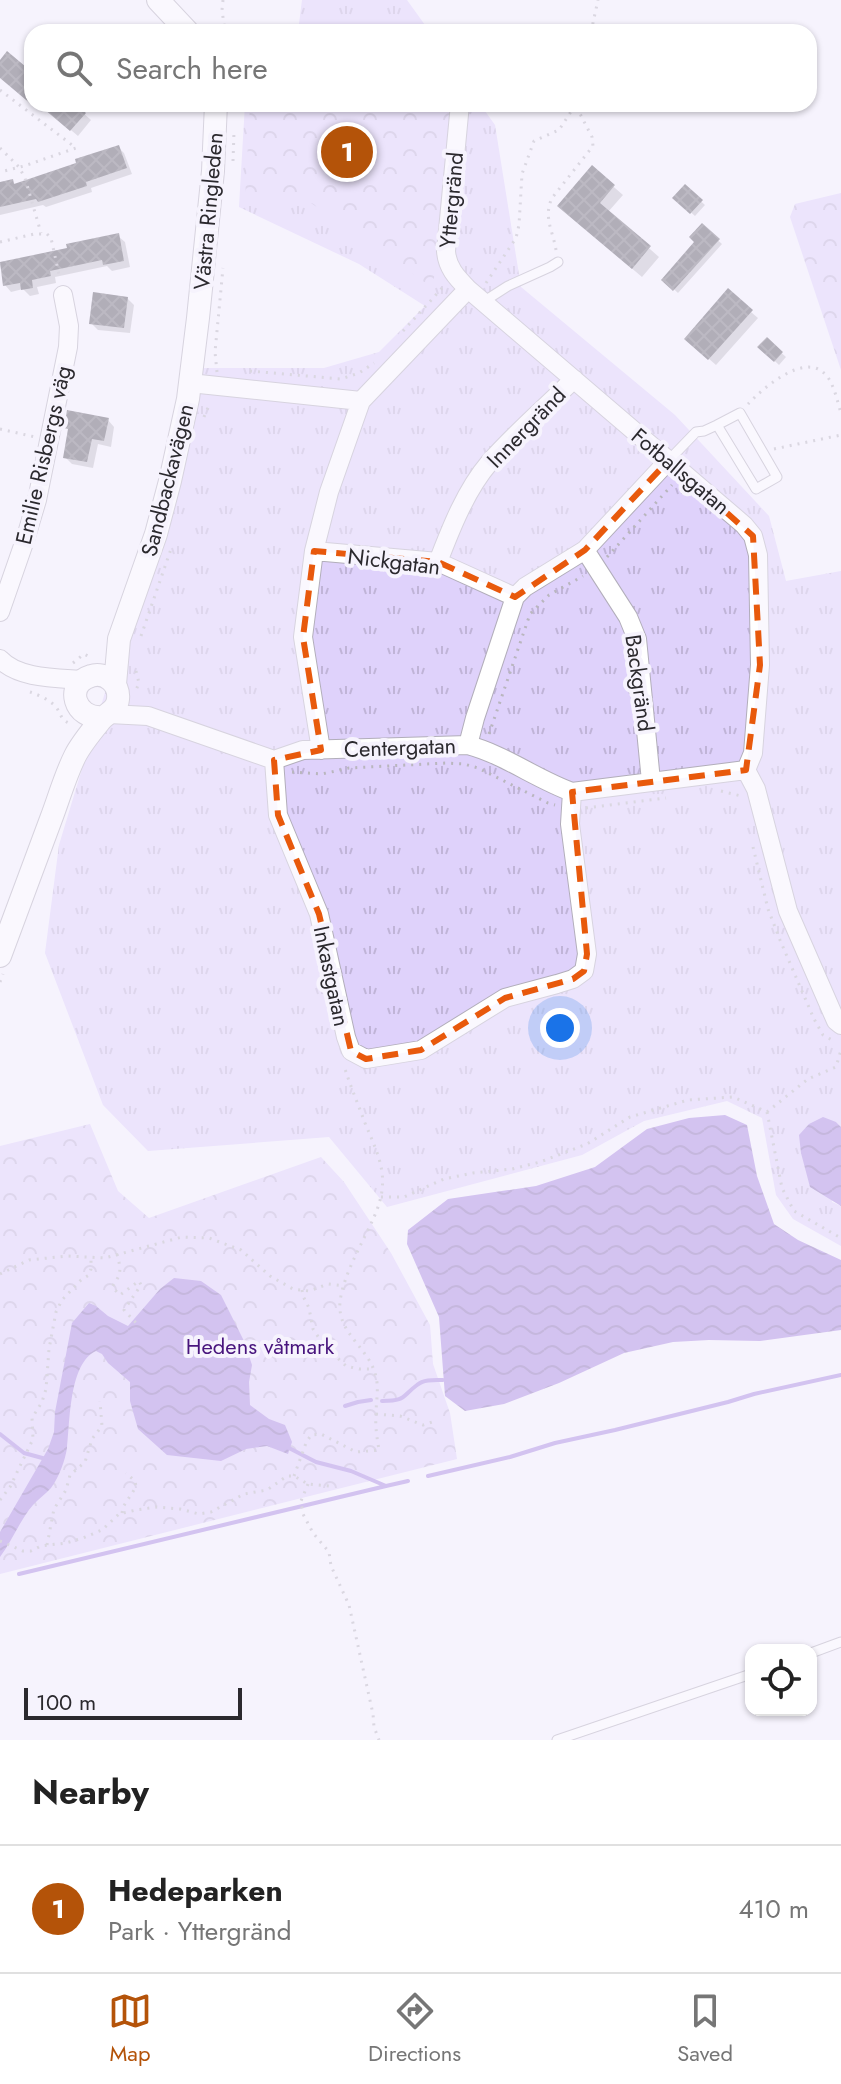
<!DOCTYPE html>
<html lang="en">
<head>
<meta charset="utf-8">
<style>
	:root { --surface:#fff; --page:#f2f2f2; --text:#222; --muted:#767676; --line:#e0e0e0; --accent:#b45309 }
	body { margin:0; font-family:Jost,sans-serif; background:var(--page); color:var(--text) }
	.controls { position:absolute; right:24px; bottom:24px; display:grid; overflow:hidden; border-radius:16px; box-shadow:0 2px 6px #0004 }
	.controls button { width:72px; height:72px; display:grid; place-items:center; padding:0; border:0; border-bottom:2px solid var(--line); background:var(--surface); color:var(--text); font:40px sans-serif }
	.scale { position:absolute; left:24px; bottom:20px; width:218px; box-sizing:border-box; padding-left:8px; border:4px solid #2b292e; border-top:0; font-size:22px; line-height:28px; white-space:nowrap; color:#2b292e; -webkit-text-stroke:6px #f6f3fd; paint-order:stroke }
	.you { position:absolute; left:560px; top:1028px; width:28px; height:28px; margin:-20px; border:6px solid #fff; border-radius:50%; background:#1a73e8; box-shadow:0 0 0 12px #1a73e833 }
	.badge { display:grid; place-items:center; width:52px; height:52px; border-radius:50%; background:var(--accent); color:#fff; font-size:26px; font-weight:700 }
	.pin { position:absolute; translate:-50% -50%; border:4px solid #fff; box-shadow:0 2px 8px #0006 }
	.list { margin:0; padding:0; list-style:none }
	h2 { display:flex; justify-content:space-between; align-items:center; height:104px; margin:0; padding:0 32px; font-size:34px }
	h2 small { font-size:26px; font-weight:400; color:var(--muted) }
	.list li { display:grid; grid-template-columns:52px 1fr auto; gap:24px; align-items:center; box-sizing:border-box; height:128px; padding:0 32px; border-top:2px solid var(--line) }
	.list b { display:block; font-size:30px; white-space:nowrap }
	.list p { margin:0; font-size:26px; white-space:nowrap; color:var(--muted) }
	.list em { font-size:26px; font-style:normal; color:var(--muted) }
	.icon { flex:none; width:44px; height:44px; fill:none; stroke:currentColor; stroke-width:2; stroke-linecap:round; stroke-linejoin:round }
	.map { position:relative; flex:none; width:841px; height:1740px; overflow:hidden }
	.search { position:absolute; background:var(--surface); box-shadow:0 2px 6px #0004; left:24px; right:24px; top:24px; height:88px; display:flex; align-items:center; gap:20px; box-sizing:border-box; padding:0 28px; border-radius:24px; color:var(--muted); font-size:30px }
	.sheet { height:232px; background:var(--surface) }
	nav { display:flex; justify-content:space-around; align-items:center; box-sizing:border-box; height:112px; border-top:2px solid var(--line); background:var(--surface); font-size:22px; color:var(--muted) }
	nav a { display:grid; justify-items:center; gap:4px }
	nav .on { color:var(--accent) }
	.map>svg:first-child { display:block }
</style>
</head>
<body>
<div class="map">
<svg width="841" height="1740" viewBox="0 0 841 1740">
	<defs>
		<pattern id="grass-tufts" width="24" height="20" patternUnits="userSpaceOnUse" patternTransform="scale(2)"><rect width="24" height="20" fill="#dfd2fb"/><path d="M3 7l-1-3M5 7V3M7 7l1-3M15 17l-1-3M17 17v-4M19 17l1-3" fill="none" stroke="#c0b4d7"/></pattern>
		<pattern id="park-crowns" width="20" height="18" patternUnits="userSpaceOnUse" patternTransform="scale(2)"><rect width="20" height="18" fill="#dfd2fb"/><path d="M2 6a3 3 0 1 1 6 0M12 15a3 3 0 1 1 6 0" fill="none" stroke="#c0b4d7"/></pattern>
		<pattern id="water-waves" width="16" height="10" patternUnits="userSpaceOnUse" patternTransform="scale(2)"><rect width="16" height="10" fill="#a989e0"/><path d="M0 5q4-4 8 0t8 0" fill="none" stroke="#8a70b6"/></pattern>
		<pattern id="building-cross-hatch" width="8" height="8" patternUnits="userSpaceOnUse" patternTransform="scale(2)"><rect width="8" height="8" fill="#5e5b65"/><path d="M0 0l8 8M0 8l8-8" fill="none" stroke="#76747c"/></pattern>
	</defs>
	<rect width="100%" height="100%" fill="#f6f3fd"/>
	<path fill="url(#grass-tufts)" d="M302 0H407L430 32H298Z
		M245 104H480L495 125 521 287 675 415 769 516 786 581 841 571V1127L836 1122 832 1202 841 1206V1246L793 1219 776 1195 762 1118 727 1101 644 1121 582 1155 387 1207 329 1137 148 1151 103 1105 45 953 59 845 203 368H324L379 352 425 306 359 264 239 207Z"/>
	<path fill="url(#park-crowns)" d="M250 104H451L433 288 311 203 245 200Z
		M841 193V370L790 217 795 204Z
		M90 1124 118 1191 149 1218 321 1157 344 1182 391 1253 430 1325 433 1364 450 1413 457 1459 0 1574V1146Z"/>
	<path fill="url(#water-waves)" d="M725 1115 747 1125 757 1176 774 1224 798 1240 841 1260V1330L760 1341 709 1340 673 1342 624 1353 559 1383 504 1404 465 1411 445 1396 439 1317 407 1244 408 1230 448 1199 536 1186 595 1167 647 1129 689 1118Z
		M823 1117 836 1122 841 1127V1206L810 1187 801 1153 799 1135 809 1124Z
		M174 1278 201 1281 221 1295 244 1341 252 1365 249 1382 250 1405 269 1419 285 1425 292 1442 288 1454 267 1446 246 1449 221 1461 167 1455 138 1429 130 1401V1382L108 1363 102 1354 96 1351C69 1363 70 1422 67 1448 65 1461 59 1477 51 1488 46 1494 38 1499 33 1505 20 1520 12 1541 0 1557V1532L48 1449 54 1432 55 1412 72 1323 89 1303 96 1306 108 1316 128 1326 160 1289Z"/>
	<path fill="#0003" d="M32 104H73L91 120 78 136 41 105 37 108Z
		M118 147 124 153 132 174 91 188 92 192 46 207 43 205 0 215V184L13 182 16 185 79 165Z
		M592 168 623 195 608 212 659 257 642 277 569 215Z
		M685 187 705 205 695 216 675 198Z
		M702 226 722 244 678 293 664 280 697 242Z
		M118 236 125 242 130 267 112 271 107 266 55 277 56 283 37 287 39 294 30 296 23 289 11 292 5 285 0 264 69 249Z
		M127 298 134 305 130 333 98 330 91 323Z
		M751 312 758 318 716 365 693 345Z
		M767 340 786 357 779 365 760 347Z
		M108 420 114 427 111 447 98 444 93 468 72 464 65 457 70 431 66 427Z"/>
	<g fill="none" stroke-linecap="round" stroke-linejoin="round">
		<path stroke="#a989e0" stroke-width="4" d="M382 1401C406 1401 401 1397 417 1385 424 1379 435 1380 443 1380
			M345 1406 358 1402 371 1400
			M0 1434 24 1453 46 1459
			M289 1448 316 1462 351 1471 386 1486 408 1481
			M428 1476 510 1457 555 1443 615 1430 728 1402 754 1394 841 1375
			M19 1574 386 1486"/>
	</g>
	<path fill="url(#building-cross-hatch)" d="M7 51 32 72V105L0 78V60Z
		M38 104H76L86 113 70 131Z
		M119 145 127 168 86 182 87 186 38 202 36 199 0 207V182L13 179 14 184 76 163 75 159Z
		M592 165 615 185 600 203 651 246 632 269 557 206Z
		M685 184 703 200 690 214 672 198Z
		M702 223 720 239 673 291 661 280 694 242 689 237Z
		M119 233 124 261 103 265 102 260 50 271 51 276 32 280 33 288 21 290 20 283 3 286 0 262 67 248 66 244Z
		M728 288 753 310 708 360 684 339Z
		M93 292 128 297 124 328 89 324Z
		M767 337 783 352 774 362 757 347Z
		M67 410 109 418 104 441 92 439 87 462 63 458 68 429 64 428Z"/>
	<g fill="none" stroke-linecap="round" stroke-linejoin="round">
		<defs>
			<path id="service" d="M483 302 508 286 550 267 558 262
				M668 461 696 432 704 431 717 425 756 489 777 477 740 413 717 425
				M811 1653 841 1642
				M557 1740 751 1674"/>
			<path id="minor" d="M460 104 446 251C447 267 456 277 468 289
				M190 383 361 401 468 289 744 525 753 536 758 555 760 665 753 753 746 770 756 789 788 911 836 1021 841 1025
				M585 550 628 617 637 639 651 781
				M314 551 438 562 515 597
				M438 562C451 528 466 490 489 463 515 433 546 407 574 379
				M0 612 25 540 37 500 68 347 69 326 63 295
				M0 659C18 679 58 678 83 680
				M109 714 148 716 274 760 303 750 468 745C505 755 536 779 572 792L746 770
				M468 745 475 718 515 597 525 587 585 550 668 461
				M321 750 303 637 314 551 329 492 361 401
				M274 760 278 815 319 914 346 1037 351 1051 366 1059 421 1050 505 998 557 984 573 979 584 971 587 954 570 824 572 792"/>
			<path id="tertiary" d="M158 0 188 32
				M115 684 119 639 156 534 170 481 188 399 198 318 213 171 216 104
				M0 956C17 910 34 864 51 819 59 798 65 776 75 756 81 744 91 732 100 721 106 713 117 711 118 699 120 684 105 671 91 676 64 684 74 720 103 717"/>
		</defs>
		<use href="#service" stroke="#b2aeba" stroke-width="11"/>
		<use href="#minor" stroke="#b2aeba" stroke-width="20"/>
		<use href="#tertiary" stroke="#b2aeba" stroke-width="24"/>
		<path stroke="#b9b6be" stroke-width="3" stroke-dasharray="2 6" stroke-linecap="butt" d="M223 0 222 10 225 32
			M591 32 598 0
			M0 90 76 148 24 166 0 172
			M0 148 19 167 25 178 41 233
			M233 161 234 132
			M0 242 34 234H47L51 238 60 279
			M556 250C553 231 543 217 552 198L593 146 592 137 576 106
			M486 283 516 238 519 225 522 174 534 141 559 130 576 104
			M403 331 444 286
			M250 371 341 379 359 373 374 363
			M217 372 215 352 223 268
			M748 404C762 389 803 353 824 373 834 382 837 401 841 413
			M204 417 210 403
			M0 429 35 437
			M774 449 841 435
			M607 557 672 485
			M141 636 171 549
			M73 663 84 654 90 657
			M136 671 139 683 136 690
			M30 692C39 695 50 700 56 707 62 715 60 719 69 723
			M489 734 530 614 549 595 583 576
			M292 772 322 774 349 768 446 763 464 764 478 768 548 803 555 805
			M721 791 741 796
			M586 808 666 798
			M753 847 768 909 780 940 814 1019 823 1035 832 1040
			M0 982 3 974
			M767 1112 782 1188 794 1211 841 1238
			M767 1112 808 1079 836 1067 841 1050
			M381 1197H404L444 1179 473 1173 512 1169 540 1162 587 1144 630 1117 688 1100 733 1097 767 1112
			M117 1254C121 1270 122 1273 112 1287L120 1295 139 1281 141 1285 124 1310 138 1325
			M0 1274 29 1260 67 1256 105 1258 182 1237 209 1238 241 1250 270 1276 293 1289 309 1291 328 1284 345 1286
			M302 1290 303 1296 309 1308 313 1329 323 1344 346 1366 359 1369H371
			M376 1414 400 1416 423 1425 435 1421
			M294 1476 306 1443 311 1435 321 1434 356 1452 379 1450C377 1438 375 1426 376 1414 376 1402 379 1389 376 1377 370 1348 337 1334 340 1302 343 1275 363 1242 374 1217 391 1179 380 1159 365 1123 358 1104 350 1085 344 1066
			M308 1484 301 1501 303 1514 313 1533 329 1552 331 1566 349 1605 373 1714 374 1727 379 1740
			M0 1500 10 1487 33 1439 32 1418 42 1402 46 1389 49 1349 56 1312 62 1300 81 1280 89 1275 91 1269V1259
			M122 1513 123 1507 136 1487 135 1481 126 1473
			M0 1541 23 1551H31L41 1546 66 1543 83 1538 102 1530 119 1514 136 1510 157 1507 180 1509 199 1514 211 1512 244 1494 267 1490 287 1476H294L308 1484 330 1486
			M47 1545 54 1509 66 1490 70 1475 85 1462 92 1439 102 1426 100 1401"/>
		<use href="#service" stroke="#fff" stroke-width="9"/>
		<use href="#minor" stroke="#fff" stroke-width="18"/>
		<use href="#tertiary" stroke="#fff" stroke-width="22"/>
	</g>
	<path d="M0 0H841V1740H0ZM668 461 753 536 760 665 746 770 572 792 587 954 584 971 573 979 505 998 421 1050 366 1059 351 1051 319 914 278 815 274 760 321 750 303 637 314 551 438 562 515 597 585 550Z" fill="#f6f3fd" fill-opacity=".55" fill-rule="evenodd"/>
	<path fill="none" stroke="#e8590c" stroke-width="6" stroke-dasharray="16 10" stroke-linejoin="round" d="M668 461 753 536 760 665 746 770 572 792 587 954 584 971 573 979 505 998 421 1050 366 1059 351 1051 319 914 278 815 274 760 321 750 303 637 314 551 438 562 515 597 585 550Z"/>
	<g text-anchor="middle" dominant-baseline="central" stroke-width="8" stroke-linejoin="round" paint-order="stroke">
		<g font-size="22" fill="#2b292e" stroke="#f6f3fd">
			<text transform="translate(451 200) rotate(-85)">Yttergränd</text>
			<text transform="translate(208 211) rotate(-85)">Västra Ringleden</text>
			<text transform="translate(526 427) rotate(-46)">Innergränd</text>
			<text transform="translate(43 455) rotate(-77)">Emilie Risbergs väg</text>
			<text transform="translate(681 471) rotate(40)">Fotballsgatan</text>
			<text transform="translate(167 480) rotate(-76)">Sandbackavägen</text>
			<text transform="translate(394 561) rotate(7)">Nickgatan</text>
			<text transform="translate(640 683) rotate(82)">Backgränd</text>
			<text transform="translate(400 747) rotate(-2)">Centergatan</text>
			<text transform="translate(332 976) rotate(78)">Inkastgatan</text>
		</g>
		<g font-size="22" fill="#48157d" stroke="#f6f3fd">
			<text x="260" y="1346">Hedens våtmark</text>
		</g>
	</g>
</svg>
<div class="controls">
<button><svg class="icon" aria-label="locate" viewBox="0 0 24 24"><circle cx="12" cy="12" r="6"/><path d="M12 2v4M12 18v4M2 12h4M18 12h4"/></svg></button>
</div>
<div class="scale">100 m</div>
<div class="you"></div>
<div class="pin badge" style="left:347px;top:152px">1</div>
<div class="search"><svg class="icon" aria-label="search" viewBox="0 0 24 24"><circle cx="10" cy="10" r="6"/><path d="M15 15l6 6"/></svg>Search here</div>
</div>
<section class="sheet">
<h2>Nearby<small></small></h2>
<ul class="list">
<li><span class="badge">1</span><div><b>Hedeparken</b><p>Park · Yttergränd</p></div><em>410 m</em></li>
</ul>
</section>
<nav>
<a class="on"><svg class="icon" aria-label="map" viewBox="0 0 24 24"><path d="M3 6l6-2 6 2 6-2v14l-6 2-6-2-6 2zM9 4v14M15 6v14"/></svg>Map</a>
<a><svg class="icon" aria-label="directions" viewBox="0 0 24 24"><path d="M12 3l9 9-9 9-9-9zM9 14v-3h6M13 9l2 2-2 2"/></svg>Directions</a>
<a><svg class="icon" aria-label="saved" viewBox="0 0 24 24"><path d="M7 4h10v16l-5-4-5 4z"/></svg>Saved</a>
</nav>
</body>
</html>
